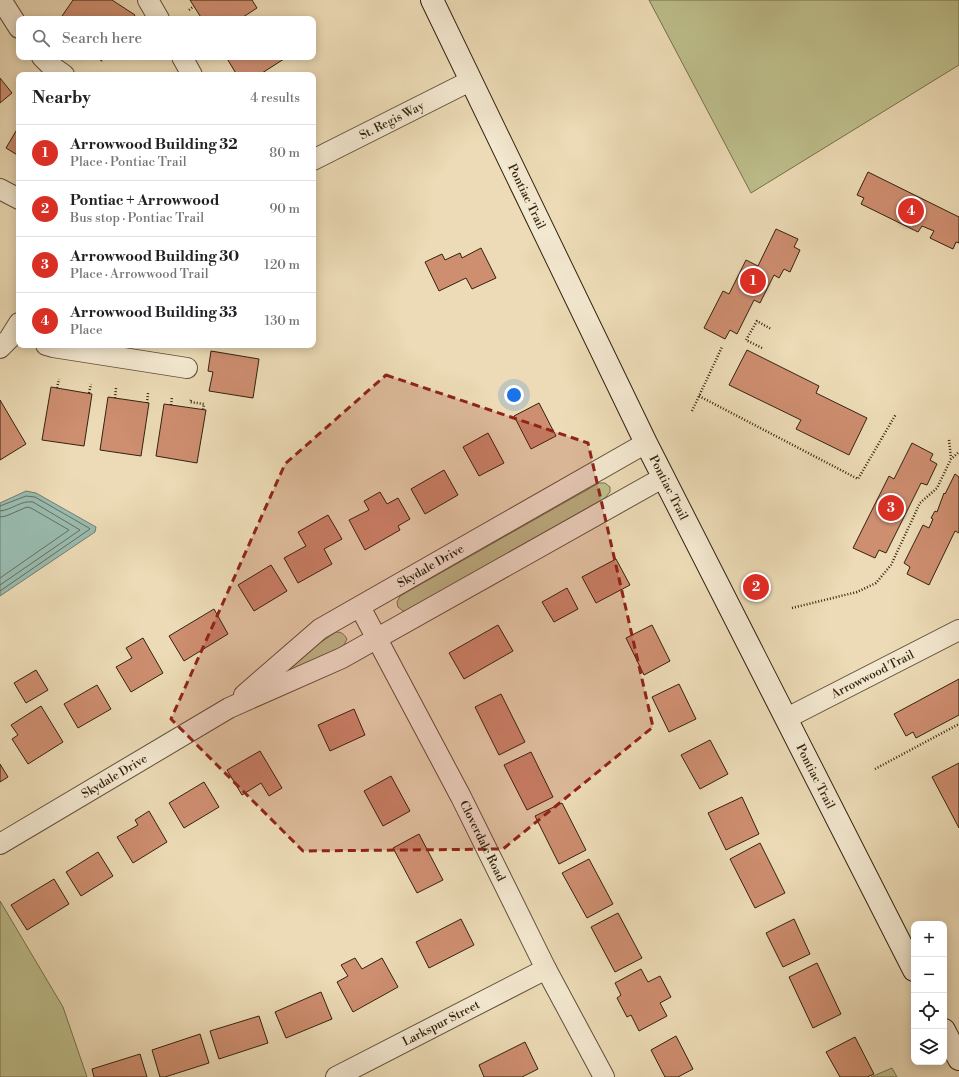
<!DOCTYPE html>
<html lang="en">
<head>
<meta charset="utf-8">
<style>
	:root { --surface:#fff; --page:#f6f6f6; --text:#202124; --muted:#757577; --line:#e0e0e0; --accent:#d93025 }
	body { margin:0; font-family:"Libre Bodoni",serif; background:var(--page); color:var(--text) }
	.controls { position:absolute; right:12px; bottom:12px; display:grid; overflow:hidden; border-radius:8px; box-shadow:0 2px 10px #0003 }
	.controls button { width:36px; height:36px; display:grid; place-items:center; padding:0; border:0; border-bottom:1px solid var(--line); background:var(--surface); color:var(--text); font:20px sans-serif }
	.you { position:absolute; left:514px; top:395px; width:14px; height:14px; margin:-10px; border:3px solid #fff; border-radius:50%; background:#1a73e8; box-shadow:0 0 0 6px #1a73e833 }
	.badge { display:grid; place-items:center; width:26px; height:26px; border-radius:50%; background:var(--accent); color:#fff; font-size:13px; font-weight:700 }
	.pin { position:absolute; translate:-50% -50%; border:2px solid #fff; box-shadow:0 1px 4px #0006 }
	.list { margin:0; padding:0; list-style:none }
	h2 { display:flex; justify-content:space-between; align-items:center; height:52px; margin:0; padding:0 16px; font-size:17px }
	h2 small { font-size:13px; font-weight:400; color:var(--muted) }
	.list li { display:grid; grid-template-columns:26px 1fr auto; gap:12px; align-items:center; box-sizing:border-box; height:56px; padding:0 16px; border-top:1px solid var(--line) }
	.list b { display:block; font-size:15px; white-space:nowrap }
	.list p { margin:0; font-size:13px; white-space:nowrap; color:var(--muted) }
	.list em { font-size:13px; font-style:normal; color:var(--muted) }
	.icon { flex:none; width:22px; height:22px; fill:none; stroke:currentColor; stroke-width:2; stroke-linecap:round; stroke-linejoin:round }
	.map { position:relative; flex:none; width:959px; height:1077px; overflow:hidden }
	.search { position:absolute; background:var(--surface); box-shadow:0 2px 10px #0003; left:16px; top:16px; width:300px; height:44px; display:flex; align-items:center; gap:10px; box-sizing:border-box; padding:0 14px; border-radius:8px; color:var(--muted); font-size:15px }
	.panel { position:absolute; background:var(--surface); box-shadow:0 2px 10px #0003; left:16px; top:72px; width:300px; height:276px; border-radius:8px }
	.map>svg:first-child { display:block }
</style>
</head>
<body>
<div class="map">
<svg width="959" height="1077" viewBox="0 0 959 1077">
	<rect width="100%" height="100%" fill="#ecdbb6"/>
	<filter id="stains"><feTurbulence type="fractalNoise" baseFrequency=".005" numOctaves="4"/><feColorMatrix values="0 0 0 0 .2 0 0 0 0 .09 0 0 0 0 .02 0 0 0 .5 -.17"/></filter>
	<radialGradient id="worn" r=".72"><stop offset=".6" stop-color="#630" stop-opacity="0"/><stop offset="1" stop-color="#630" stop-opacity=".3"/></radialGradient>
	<path fill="#bdbe8b" stroke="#78704c" d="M649 0H959V65L751 193Z
		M599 483H605L610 487V492L605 498 407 611H403L398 607 397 602 400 596Z
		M336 632C342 632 344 634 347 639L344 645 339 649 293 669 290 666 293 661Z
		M0 901 63 1007 87 1077H0Z
		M892 1068 897 1077H871Z"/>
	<path fill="#99bbaf" stroke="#707e6f" d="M26 491 36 493 96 527 95 532 0 596V503Z"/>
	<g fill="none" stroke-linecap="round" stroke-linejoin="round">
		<path stroke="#666e5e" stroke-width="1" d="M0 506 26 496 35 497 89 528 90 529 0 591
			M0 511C12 510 21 500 33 502L80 530 0 585
			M0 517 6 516 27 507 31 508 69 530 0 578"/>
	</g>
	<path fill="#ce8e70" stroke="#33220e" d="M73 0H112L135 15 132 19H60Z
		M190 0H252L257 8 240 19H202Z
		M226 57H287L259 75H237Z
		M0 78 12 93 0 103Z
		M19 126V156L6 148Z
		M868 172 959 217V243L956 242 953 249 930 238 934 231 922 226 918 232 861 204 864 198 857 195Z
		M776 229 798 239 794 247 800 250 790 272 784 269 779 278 774 275 760 303 754 300 737 334 730 330 725 339 704 328 723 291 729 294 746 260 758 266Z
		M481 248 496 278 472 289 466 278 439 291 425 262 442 254 445 260 460 253 462 258Z
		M747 350 819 386 816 393 867 418 849 455 796 429 801 420 729 385Z
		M211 351 259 359 253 398 209 391 213 372 208 371Z
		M51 387 92 394 84 446 42 440Z
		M108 397 149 403 141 456 100 450Z
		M0 400 26 444 0 460Z
		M539 403 556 436 531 449 514 416Z
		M164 404 206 410 197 463 156 456Z
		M488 433 504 463 479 476 463 447Z
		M912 443 933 454 930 460 937 464 927 485 921 483 886 553 879 550 875 558 853 548 889 476 894 479Z
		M444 470 458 495 425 514 411 489Z
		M955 474 959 477V533L955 531 929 585 907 574 910 567 904 563 923 525 929 528 933 519 931 518 935 511 937 512 944 493 945 494Z
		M380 492 387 504 398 498 410 519 398 526 400 530 365 550 349 520 369 510 364 501Z
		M328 515 342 539 324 549 332 564 298 583 284 558 306 546 298 532Z
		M616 559 630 585 596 603 582 577Z
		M271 565 287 591 254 611 238 585Z
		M567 588 578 609 554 622 542 602Z
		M214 609 228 634 184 661 169 636Z
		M498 625 513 651 464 679 449 653Z
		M652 625 670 661 644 675 626 638Z
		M143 638 163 673 131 692 116 667 132 658 126 648Z
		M36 670 48 690 26 703 14 683Z
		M959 679V715L916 738 913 732 906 736 894 714Z
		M679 684 696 719 669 732 652 697Z
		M97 685 111 709 78 728 64 704Z
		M501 694 525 742 499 755 475 707Z
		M41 706 63 742 28 764 12 739 18 735 11 725Z
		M354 709 365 735 330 751 318 725Z
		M710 740 728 774 700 789 681 755Z
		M260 751 282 788 269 796 261 783 242 795 227 770Z
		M531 752 553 797 527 810 504 765Z
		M959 763V828L932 777Z
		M0 764 8 777 0 782Z
		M391 776 410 811 383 826 364 791Z
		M204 782 219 807 184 828 169 803Z
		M742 797 759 834 726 850 708 813Z
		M562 803 586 850 559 864 535 816Z
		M149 811 167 842 133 863 117 837 138 825 135 820Z
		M419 834 443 880 417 893 393 848Z
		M760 843 785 893 755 908 730 859Z
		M98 852 113 876 81 896 66 872Z
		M589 859 613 904 587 918 562 873Z
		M54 879 69 904 27 930 11 905Z
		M618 913 642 958 615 972 591 927Z
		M461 919 474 945 429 968 416 942Z
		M794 919 810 954 783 967 766 933Z
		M355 958 362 969 382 958 398 987 353 1012 337 982 348 976 341 965Z
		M817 963 841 1014 813 1028 789 977Z
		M641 969 648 982 660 976 671 997 660 1003 667 1016 639 1031 631 1015 627 1017 617 998 621 995 615 983Z
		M321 992 332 1019 286 1038 275 1012Z
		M259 1016 268 1043 219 1059 210 1031Z
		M200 1034 209 1063 165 1077H160L152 1050Z
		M676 1036 693 1069 678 1077H665L651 1050Z
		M855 1037 874 1074 867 1077H840L826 1052Z
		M525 1042 538 1069 522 1077H484L479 1065Z
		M140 1054 147 1077H94L92 1069Z"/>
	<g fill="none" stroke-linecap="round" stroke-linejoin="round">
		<defs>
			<g id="street">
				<path d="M148 0 159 19"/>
				<path d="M5 6 19 28"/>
				<path d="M42 57 50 65 64 75"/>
				<path d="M182 57 192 75"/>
				<path id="s1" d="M313 160 470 81"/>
				<path d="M0 189 19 199"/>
				<path d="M46 345 53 347 187 368"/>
				<path d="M0 348 9 339 19 323"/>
				<path id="s2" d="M360 607 461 797 546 969 604 1077"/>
				<path id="s3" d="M244 695 320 629 646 443"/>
				<path id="s4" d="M787 718 959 630"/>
				<path id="s5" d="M0 844 229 708 342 658 664 477"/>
				<path id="s6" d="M336 1077 546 969"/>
			</g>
			<g id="secondary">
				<path id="s7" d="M432 0 646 443 914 970"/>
				<path d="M944 1030 959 1059"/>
			</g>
		</defs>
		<use href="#street" stroke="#615038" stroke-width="22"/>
		<use href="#secondary" stroke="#33220e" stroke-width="24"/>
		<path stroke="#33220e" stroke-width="2.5" stroke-dasharray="1 2" stroke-linecap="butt" d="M189 10 194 6
			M218 59 221 57
			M101 61 104 57
			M18 169 19 167
			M762 348 746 340 757 321 771 329
			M57 388 59 379
			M89 393 91 384
			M699 396 858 479 896 414
			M115 398 116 388
			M191 400 190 402 204 404 203 410
			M147 403 148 393
			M171 405 172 397
			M692 411 722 347
			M949 440 951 458
			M792 608 857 592 876 583 891 565 920 503 937 488 951 459 959 452
			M875 769 959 724"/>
		<use href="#street" stroke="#f3e8d0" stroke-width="20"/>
		<use href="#secondary" stroke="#f3e8d0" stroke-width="22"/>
	</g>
	<path fill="#8f2418" fill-opacity="0.2" stroke="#8f2418" stroke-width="3" stroke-dasharray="8 5" stroke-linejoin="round" d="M386 375 588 443 653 727 503 849 303 851 171 719 285 464Z"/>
	<g text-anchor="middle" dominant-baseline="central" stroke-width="3" stroke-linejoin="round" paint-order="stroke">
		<g font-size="12" fill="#33220e" stroke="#f3e8d0">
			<text stroke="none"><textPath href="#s1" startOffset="88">St. Regis Way</textPath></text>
			<text stroke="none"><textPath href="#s7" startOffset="218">Pontiac Trail</textPath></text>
			<text stroke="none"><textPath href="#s7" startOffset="542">Pontiac Trail</textPath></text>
			<text stroke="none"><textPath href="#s3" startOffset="228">Skydale Drive</textPath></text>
			<text stroke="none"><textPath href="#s4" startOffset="96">Arrowwood Trail</textPath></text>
			<text stroke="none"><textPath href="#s5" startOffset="133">Skydale Drive</textPath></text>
			<text stroke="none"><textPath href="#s7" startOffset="866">Pontiac Trail</textPath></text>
			<text stroke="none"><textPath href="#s2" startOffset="264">Cloverdale Road</textPath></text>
			<text stroke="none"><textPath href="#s6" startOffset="118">Larkspur Street</textPath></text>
		</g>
	</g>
	<rect width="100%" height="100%" filter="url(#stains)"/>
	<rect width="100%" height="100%" fill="url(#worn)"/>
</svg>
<div class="controls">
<button>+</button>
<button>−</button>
<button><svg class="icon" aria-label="locate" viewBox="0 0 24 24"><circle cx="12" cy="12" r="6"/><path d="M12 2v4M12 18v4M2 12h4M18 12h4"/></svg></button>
<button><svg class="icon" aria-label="layers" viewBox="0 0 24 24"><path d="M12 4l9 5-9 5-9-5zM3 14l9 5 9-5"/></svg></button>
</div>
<div class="you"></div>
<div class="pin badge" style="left:753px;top:281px">1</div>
<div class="pin badge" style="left:756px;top:587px">2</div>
<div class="pin badge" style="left:891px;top:508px">3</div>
<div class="pin badge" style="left:911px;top:211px">4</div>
<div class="search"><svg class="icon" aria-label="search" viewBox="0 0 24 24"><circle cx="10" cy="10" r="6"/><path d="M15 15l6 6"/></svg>Search here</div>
<section class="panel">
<h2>Nearby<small>4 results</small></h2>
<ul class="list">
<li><span class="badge">1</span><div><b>Arrowwood Building 32</b><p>Place · Pontiac Trail</p></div><em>80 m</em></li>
<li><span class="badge">2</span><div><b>Pontiac + Arrowwood</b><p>Bus stop · Pontiac Trail</p></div><em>90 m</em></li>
<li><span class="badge">3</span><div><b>Arrowwood Building 30</b><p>Place · Arrowwood Trail</p></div><em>120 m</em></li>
<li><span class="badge">4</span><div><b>Arrowwood Building 33</b><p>Place</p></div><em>130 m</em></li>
</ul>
</section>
</div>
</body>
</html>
